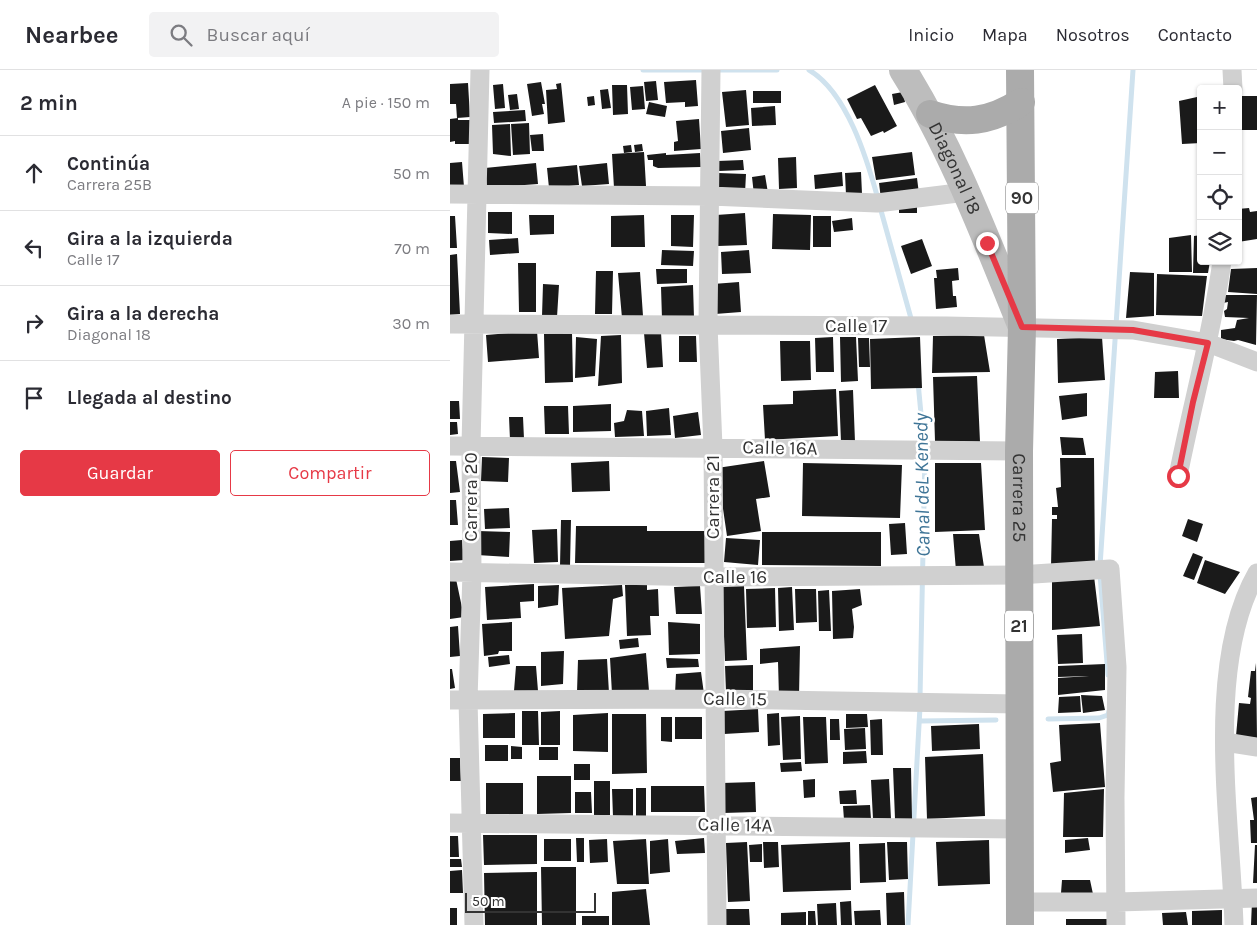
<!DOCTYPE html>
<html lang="es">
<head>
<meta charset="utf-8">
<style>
	:root { --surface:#fff; --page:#f2f2f3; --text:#2b2b33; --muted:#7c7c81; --line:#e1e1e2; --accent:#e63946 }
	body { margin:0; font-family:Karla,sans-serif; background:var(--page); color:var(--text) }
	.controls { position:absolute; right:15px; top:15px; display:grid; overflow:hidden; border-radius:5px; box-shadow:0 1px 4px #0004 }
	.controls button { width:45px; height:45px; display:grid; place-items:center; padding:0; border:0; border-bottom:1px solid var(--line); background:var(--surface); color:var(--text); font:25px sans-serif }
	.scale { position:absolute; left:15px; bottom:12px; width:131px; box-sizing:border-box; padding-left:5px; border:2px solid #333; border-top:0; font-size:14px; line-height:18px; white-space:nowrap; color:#333; -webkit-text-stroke:4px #fff; paint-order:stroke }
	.stop { position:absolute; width:15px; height:15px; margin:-11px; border:4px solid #e63946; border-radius:50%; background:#fff }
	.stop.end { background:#e63946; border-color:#fff; box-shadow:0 1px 5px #0008 }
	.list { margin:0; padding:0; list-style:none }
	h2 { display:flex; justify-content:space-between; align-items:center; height:65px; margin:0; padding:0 20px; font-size:21px }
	h2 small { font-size:16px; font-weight:400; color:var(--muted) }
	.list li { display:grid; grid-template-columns:32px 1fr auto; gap:15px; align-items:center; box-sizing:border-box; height:75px; padding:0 20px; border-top:1px solid var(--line) }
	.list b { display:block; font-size:19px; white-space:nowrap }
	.list p { margin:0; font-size:16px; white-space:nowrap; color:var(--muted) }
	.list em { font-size:16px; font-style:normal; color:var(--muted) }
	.actions { display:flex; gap:10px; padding:15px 20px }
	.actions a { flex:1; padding:11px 0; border:1px solid var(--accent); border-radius:5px; text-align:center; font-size:18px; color:var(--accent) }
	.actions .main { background:var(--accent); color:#fff }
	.icon { flex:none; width:28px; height:28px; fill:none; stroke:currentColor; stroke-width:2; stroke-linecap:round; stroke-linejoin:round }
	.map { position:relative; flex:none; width:807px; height:855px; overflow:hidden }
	header { display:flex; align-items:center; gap:30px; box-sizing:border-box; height:70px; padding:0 25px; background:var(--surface); border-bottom:1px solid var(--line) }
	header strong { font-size:24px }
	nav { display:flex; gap:28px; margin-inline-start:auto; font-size:18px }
	.search { width:350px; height:45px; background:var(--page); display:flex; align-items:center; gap:12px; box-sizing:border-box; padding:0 18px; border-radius:5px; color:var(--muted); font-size:19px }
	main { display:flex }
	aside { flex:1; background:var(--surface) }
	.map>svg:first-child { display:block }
</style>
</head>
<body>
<header>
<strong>Nearbee</strong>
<div class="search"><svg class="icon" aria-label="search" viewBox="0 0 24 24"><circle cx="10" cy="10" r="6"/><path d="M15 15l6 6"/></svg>Buscar aquí</div>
<nav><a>Inicio</a><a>Mapa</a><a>Nosotros</a><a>Contacto</a></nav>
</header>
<main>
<aside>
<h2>2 min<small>A pie · 150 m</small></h2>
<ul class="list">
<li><svg class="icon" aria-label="ahead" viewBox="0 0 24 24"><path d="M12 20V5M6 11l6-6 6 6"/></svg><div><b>Continúa</b><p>Carrera 25B</p></div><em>50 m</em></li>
<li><svg class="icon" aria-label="left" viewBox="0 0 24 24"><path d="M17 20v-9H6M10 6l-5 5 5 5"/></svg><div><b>Gira a la izquierda</b><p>Calle 17</p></div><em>70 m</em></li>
<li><svg class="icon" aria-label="right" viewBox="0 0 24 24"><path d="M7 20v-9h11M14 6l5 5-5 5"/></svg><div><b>Gira a la derecha</b><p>Diagonal 18</p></div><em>30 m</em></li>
<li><svg class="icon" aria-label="arrive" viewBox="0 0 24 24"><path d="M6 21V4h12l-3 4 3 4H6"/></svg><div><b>Llegada al destino</b></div></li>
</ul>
<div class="actions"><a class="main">Guardar</a><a>Compartir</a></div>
</aside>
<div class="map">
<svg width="807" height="855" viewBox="0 0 807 855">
	<rect width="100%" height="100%" fill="#fff"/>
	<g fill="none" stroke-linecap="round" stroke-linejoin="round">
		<path stroke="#cfe2ee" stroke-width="5" d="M193 0H327
			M359 0C397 22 417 89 428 129
			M430 137 462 252
			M468 312 474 376
			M650 496 683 0
			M650 504 658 605
			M470 628 475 384
			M598 649 649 648 658 645 659 641
			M470 651 546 650
			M458 855 470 637"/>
	</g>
	<path fill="#1a1a1a" d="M246 10 248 36 235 37V32L216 33 214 12Z
		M206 11 208 30 196 31 194 12Z
		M91 12 95 34H92L94 44 82 46 77 14Z
		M18 13 20 47 7 48 6 34H0V14Z
		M111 13 115 52 98 54 96 20 107 19 106 14Z
		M53 14 55 38 45 39 43 15Z
		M162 15H177L178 44 163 45Z
		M425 15 447 56 434 63 433 61 421 66 411 48 407 49 397 29Z
		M193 16 195 39 182 40 180 17Z
		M158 19 161 38 152 39 150 20Z
		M296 20 299 55 276 57 272 22Z
		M303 21H331V33H303Z
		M453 22 455 32 444 35 442 24Z
		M67 24 69 39 60 40 58 25Z
		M144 26 145 35 138 36 137 27Z
		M789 26H807V60H789Z
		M747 27V35H751V73L732 74 729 31Z
		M199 32 217 36 215 47 196 44Z
		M325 36 326 55 302 56 301 38Z
		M75 40 76 51 44 53 43 42Z
		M8 48V50H20L21 74H5V71L0 72V49Z
		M249 49 251 79 224 81V72L228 71 226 51Z
		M79 53 80 84 63 85 61 54Z
		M60 54 61 86 43 84 42 55Z
		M299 58 301 80 273 83 271 61Z
		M93 64 94 81H82L80 65Z
		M192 74 193 81 185 82 184 75Z
		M181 75 182 82 174 83 173 76Z
		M194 82 196 116 164 118 162 84Z
		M462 82 465 105 426 110 422 87Z
		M216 83V85L250 83 251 97 208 98 203 96V90H198L197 85Z
		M346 87 347 118 329 119 328 88Z
		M293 90 294 100 269 101 268 91Z
		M12 92 14 117 0 118V93Z
		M86 93 88 114 37 118 35 98Z
		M157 93 159 114 132 116 129 96Z
		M127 95 129 115 99 118 97 98Z
		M392 102 393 116 365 119 364 105Z
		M411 102 412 124 396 125 395 103Z
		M268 103 296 104 295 123 267 122Z
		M315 105 318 123 304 125 302 107Z
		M467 108 469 124 431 129 429 113Z
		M449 130 467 131V143H449Z
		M799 138 800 142 807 141V169L788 172V139Z
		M38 142H62V164L38 163Z
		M295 143 297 175 268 176 266 145Z
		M323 144 361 145 360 180 322 179Z
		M79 145H104V164L80 165Z
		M194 145 195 177H161V146Z
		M221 145H244L243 177 221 176Z
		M0 146H5L7 178H0Z
		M363 146H381V177H363Z
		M402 148 403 160 384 162 382 151Z
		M741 165 742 202H719V168Z
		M751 165V191H760L758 203H743L744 166Z
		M68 168 69 183 40 185 39 170Z
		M472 169 482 196 461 204 451 176Z
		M212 180 244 181 243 196 211 195Z
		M299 180 301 203 272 204 271 182Z
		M7 184 10 244 0 245V185Z
		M68 193H86V242H69Z
		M508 198 509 210 502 211 503 226H506L507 237 486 239 484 208H487L486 200Z
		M807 198V224L778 222 781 199Z
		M206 199H237V213L207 214Z
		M146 201H163L162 244H145Z
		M190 202 193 246 172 248 168 203Z
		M680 202 704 203V246L676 248Z
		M707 204 757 206 752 246 706 245Z
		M289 212 291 242 265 244 263 214Z
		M93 214 109 215 107 247 92 246Z
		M243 215 244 248 212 249 211 217Z
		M774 225H807L806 275 788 270 784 271 771 269V260L785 258 787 250 799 248 775 247 774 241 777 239 778 232 773 233Z
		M87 261 89 288 38 292 36 265Z
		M211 262 213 297 197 298 194 263Z
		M122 263 123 312 95 313 94 264Z
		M171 265 172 313 148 316 151 266Z
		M534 265 540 302 482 303 483 266Z
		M229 266H246L247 292H229Z
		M126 267 147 269 145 306 125 308Z
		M383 267 384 302H366L365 268Z
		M390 267H406L408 311 391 312Z
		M470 267 472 318 421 319 420 269Z
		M652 267 655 310 608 313 607 269Z
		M408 268H419L420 297H409Z
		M330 271H360L361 310 331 311Z
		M728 301 729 328H704L705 302Z
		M527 306 530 372 485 371 483 307Z
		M386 319 388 366 315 370 313 335 343 334V321Z
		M403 320 405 372H391L389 321Z
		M637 323V346L612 350 609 326Z
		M0 331H9L10 349H0Z
		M161 334V361L123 362V336Z
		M94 336H118L119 364H95Z
		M219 338 221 365 197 366 196 341Z
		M177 340 192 341 194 366 165 367 164 353 174 351Z
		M248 342 251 365 225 368 223 346Z
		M59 347H73L74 369 60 370Z
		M0 352H7L8 364 0 365Z
		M610 367 633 368 636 385H612Z
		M32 387 59 388 58 412 31 411Z
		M610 388H644L645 493 601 497 602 449H607V445H602V437H608L606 418 611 417Z
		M0 391H6L10 422 0 423Z
		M159 391 160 421 122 422 121 393Z
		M314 391 320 427 306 429 311 461 277 466 267 398Z
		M353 393 452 395 450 448 352 446Z
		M485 393H531L535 460 485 462Z
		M0 430H6L8 455H0Z
		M59 438 60 458 35 459 34 439Z
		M738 449 753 454 747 472 732 466Z
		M111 450H121L120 496H110Z
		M455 453 457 484 441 485 439 454Z
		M126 456H197V461H256V493H125Z
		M107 459 108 492 84 493 82 460Z
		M28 461 60 462 59 487 27 485Z
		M312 462H431V496L312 495Z
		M503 464H529L534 497 506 501Z
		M276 468 310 470 308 495 274 492Z
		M12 470 14 490 0 491V471Z
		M743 483 753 487 744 510 733 506Z
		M755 490 790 502 775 524 747 513Z
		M644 506 650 556 602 560V507Z
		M6 509 14 547 0 549V510Z
		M84 514V531L70 532 71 548 37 550 35 517Z
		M197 514V520L208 519 209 546H200L201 565 177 566 175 515Z
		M109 515 108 535 88 538V516Z
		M172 515 173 526 163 529 159 566 115 569 112 518Z
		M250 516 252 544H226L224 517Z
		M294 516 297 590 275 591 272 517Z
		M342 517 344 560 329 561 328 518Z
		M325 518 326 557 297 558 296 519Z
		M345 519H366L367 552 346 553Z
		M410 519 412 535 402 539 404 557 403 568 383 569 382 521Z
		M379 520 381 561H369L368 521Z
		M62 552V581H49L48 584 34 586 32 554Z
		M218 552 250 554V584L219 585Z
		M8 556 10 586 0 587V557Z
		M632 564 633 593 608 594 607 565Z
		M188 568 189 577 170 579 169 570Z
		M350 576 349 626 329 627 328 592 310 594V579Z
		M114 581 113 614 91 616V582Z
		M196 583 199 621 162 624 160 588Z
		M59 585 60 594 39 597 38 587Z
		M216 588 248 589 249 597 217 598Z
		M157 589 159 623 127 622 128 590Z
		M806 593 807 668 786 666 789 633 800 634 801 628 798 627 801 601H805Z
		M655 594V620L608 625V608L639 606 608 607V596Z
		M303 595V621L276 622 275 596Z
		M66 596H86L88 621H64Z
		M0 599H2L5 618 0 619Z
		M251 602 254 624H225L226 604Z
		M631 625 652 626 655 640 633 643Z
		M630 626 631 642 608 643 609 627Z
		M308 639 309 662 274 664 273 641Z
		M72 641H88L89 675H72Z
		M110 641V675H91V642Z
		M65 643V668H33V644Z
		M158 643V682L123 681V645Z
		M329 643 330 675 318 676 317 644Z
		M162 644H196L197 703 162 704Z
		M396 644H417L418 657 396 658Z
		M350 646 351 689 333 690 331 647Z
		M211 647H222V672L211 671Z
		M225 647H252V669H225Z
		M353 647H376L378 693 355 694Z
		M380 649H389L390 670H380Z
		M432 649 433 685H421L420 650Z
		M650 653 655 717 603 722 600 693 611 691 609 655Z
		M529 654 530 679 482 681 481 656Z
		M415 658 416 679 395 680 394 659Z
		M35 675H58V691H35Z
		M61 676 72 677V689H61Z
		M89 677H108V690H89Z
		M416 681 417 693 393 694V682Z
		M533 684 535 746 477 749 475 687Z
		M0 688H10L11 711H0Z
		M351 692 352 701 331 702 330 693Z
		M124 694H140V710H124Z
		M443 698H461L462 749H445Z
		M87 706H121V743L87 744Z
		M365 709V727L354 728 353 710Z
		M439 709 441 749H423L421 710Z
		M144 711H160V745L144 746Z
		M305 712 306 742 273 743 272 713Z
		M36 713H73V744H36Z
		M201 716H254L255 742H201Z
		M186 718H196V746L186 747Z
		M162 719H183V747H163Z
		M654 719 653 767H613L614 723Z
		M406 720 407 734H390L389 721Z
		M125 722H141L142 743H125Z
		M807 727V773H801L800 750H804L801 728Z
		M420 735 421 749 394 750 393 736Z
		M33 765H87V794L34 795Z
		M0 766H8L9 787H0Z
		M126 768H134V792H127Z
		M254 768 255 783 227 784 225 771Z
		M638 768 640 780 615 783V770Z
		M94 769H121V791H94Z
		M157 769 158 792 140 793 139 770Z
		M196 769 199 814H167L163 771Z
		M218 769 220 802 200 804V771Z
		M539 770 540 814 488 816 486 772Z
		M297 772 300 831 278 832 276 773Z
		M313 772H328L329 797 314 798Z
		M400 772 401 820 333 822 331 775Z
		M437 772H457L458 809 439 810Z
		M435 773 436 812 410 813 409 774Z
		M312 774V792H300L299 775Z
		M805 775H807V813H803Z
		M0 789H11L12 797H0Z
		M91 797H126V855H92Z
		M12 800 13 823H0V801Z
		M87 802V855H35L34 803Z
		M612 810H640L643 824 611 823Z
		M196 819 200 855H162V822Z
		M454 822 455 855H437L436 823Z
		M401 831 402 855H391L390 832Z
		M802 831 807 832V855H801Z
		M386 833 387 855H368L367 834Z
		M0 838H7V855H0Z
		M274 839H299L300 855H274Z
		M430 840 431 855H405L404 841Z
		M772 840V855H742V841Z
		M358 841H365L366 855H358Z
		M356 842V855H331V843Z
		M736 842 738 855H713L712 843Z
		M132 846H159V855H132Z
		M616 849H658V855H616Z"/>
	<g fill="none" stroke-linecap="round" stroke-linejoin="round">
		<path stroke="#d0d0d0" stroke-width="19" d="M261 0 258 255 263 377 267 855
			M782 0 783 19
			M0 124 260 126 427 133 516 122
			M0 254 497 256 683 260 758 273 807 292
			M0 376 569 381
			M728 406C742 335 762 264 772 191
			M0 502 263 507 569 505 660 499 667 597 665 728 666 855
			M0 630 265 629 570 634
			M775 672 807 677
			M0 753 570 759
			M570 832H667L807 828
			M24 855 18 630 22 502 21 376 30 0
			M784 855C781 751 754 595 807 503"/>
		<path stroke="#bdbdbd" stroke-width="28" id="s1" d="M453 0C503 80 536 169 572 257"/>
		<g stroke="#ababab" stroke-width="28">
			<path id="s2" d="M570 0 572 257 569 381 570 855"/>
			<path d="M480 44C514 55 540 52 571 32"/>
		</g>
	</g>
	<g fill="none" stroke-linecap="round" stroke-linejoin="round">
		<path stroke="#e63946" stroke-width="6" d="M537 173 572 257 683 260 758 273 743 332 728 406"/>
	</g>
	<g text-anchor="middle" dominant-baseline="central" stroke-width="5" stroke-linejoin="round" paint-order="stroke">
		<g fill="#fff" stroke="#707070" stroke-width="1">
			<rect x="556" y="112.5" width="32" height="31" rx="4"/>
			<rect x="555" y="540.5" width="28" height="31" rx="4"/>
		</g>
		<g font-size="18" font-weight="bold" fill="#333">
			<text x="572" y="128">90</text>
			<text x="569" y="556">21</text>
		</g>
		<g font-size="19" fill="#333" stroke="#fff">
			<text stroke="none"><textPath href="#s1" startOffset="111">Diagonal 18</textPath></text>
			<text x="406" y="256">Calle 17</text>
			<text transform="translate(330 378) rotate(1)">Calle 16A</text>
			<text transform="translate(21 427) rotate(-90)">Carrera 20</text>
			<text transform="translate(263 427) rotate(-90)">Carrera 21</text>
			<text stroke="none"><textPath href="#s2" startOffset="428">Carrera 25</textPath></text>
			<text x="285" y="507">Calle 16</text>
			<text transform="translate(285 629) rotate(1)">Calle 15</text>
			<text transform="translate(285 755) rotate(1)">Calle 14A</text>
		</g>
		<g font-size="20" font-style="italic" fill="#3f7597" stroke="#fff">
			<text transform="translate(472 415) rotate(-91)">Canal deL Kenedy</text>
		</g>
	</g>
</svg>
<div class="controls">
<button>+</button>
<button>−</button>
<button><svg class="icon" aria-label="locate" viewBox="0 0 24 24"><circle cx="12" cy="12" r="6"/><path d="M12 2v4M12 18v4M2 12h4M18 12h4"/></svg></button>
<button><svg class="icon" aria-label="layers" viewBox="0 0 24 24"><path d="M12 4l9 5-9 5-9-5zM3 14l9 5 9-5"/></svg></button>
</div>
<div class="scale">50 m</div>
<div class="stop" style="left:728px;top:406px"></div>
<div class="stop end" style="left:537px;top:173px"></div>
</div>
</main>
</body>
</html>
